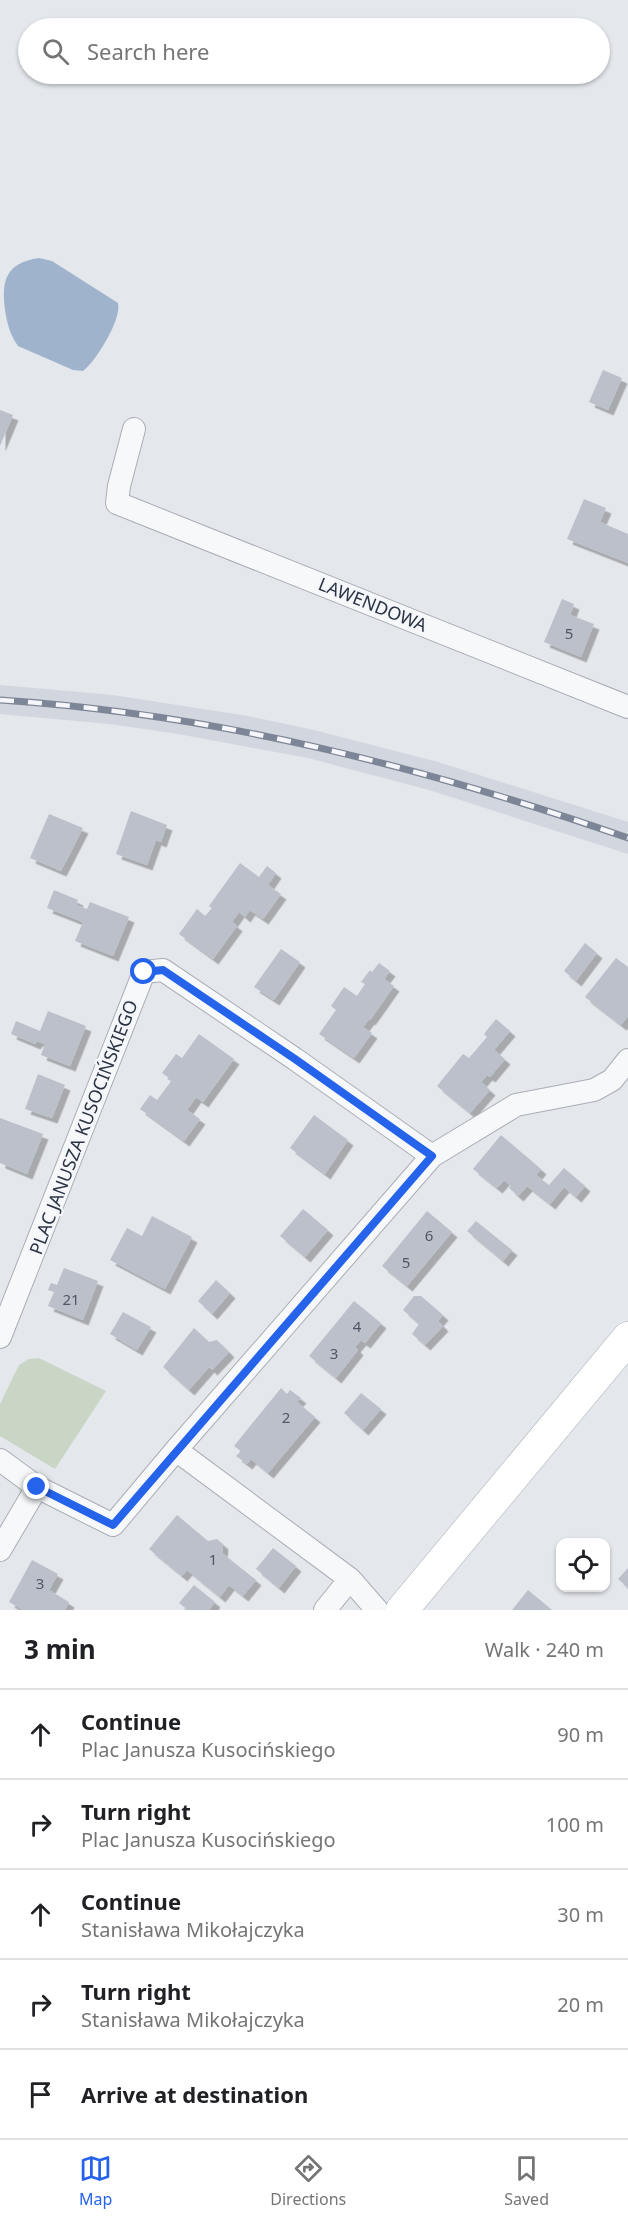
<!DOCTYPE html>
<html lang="en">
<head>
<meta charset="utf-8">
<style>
	:root { --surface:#fff; --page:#f2f2f2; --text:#202124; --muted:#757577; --line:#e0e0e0; --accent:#2563eb }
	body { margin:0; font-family:"Noto Sans",sans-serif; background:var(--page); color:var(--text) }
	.controls { position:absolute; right:18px; bottom:18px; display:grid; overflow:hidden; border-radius:12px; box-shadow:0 2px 4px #0004 }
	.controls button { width:54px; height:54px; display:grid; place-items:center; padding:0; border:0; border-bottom:2px solid var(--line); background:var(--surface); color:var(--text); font:30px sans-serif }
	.stop { position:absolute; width:18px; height:18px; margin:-14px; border:4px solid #2563eb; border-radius:50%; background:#fff }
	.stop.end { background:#2563eb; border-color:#fff; box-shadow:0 2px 6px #0008 }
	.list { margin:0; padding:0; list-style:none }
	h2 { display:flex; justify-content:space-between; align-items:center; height:78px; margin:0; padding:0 24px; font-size:26px }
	h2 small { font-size:20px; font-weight:400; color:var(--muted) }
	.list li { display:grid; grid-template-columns:39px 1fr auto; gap:18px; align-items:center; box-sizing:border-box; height:90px; padding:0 24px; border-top:2px solid var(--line) }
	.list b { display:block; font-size:22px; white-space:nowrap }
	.list p { margin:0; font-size:20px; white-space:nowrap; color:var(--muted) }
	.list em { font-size:20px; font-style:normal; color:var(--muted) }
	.icon { flex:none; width:33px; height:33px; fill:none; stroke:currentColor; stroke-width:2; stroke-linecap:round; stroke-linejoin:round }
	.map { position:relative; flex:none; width:628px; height:1610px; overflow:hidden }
	.search { position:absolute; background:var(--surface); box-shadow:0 2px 4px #0004; left:18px; right:18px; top:18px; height:66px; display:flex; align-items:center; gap:15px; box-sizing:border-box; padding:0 21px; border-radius:33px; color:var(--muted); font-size:22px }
	.sheet { height:528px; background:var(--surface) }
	nav { display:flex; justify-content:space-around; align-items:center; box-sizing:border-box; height:84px; border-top:2px solid var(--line); background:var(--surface); font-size:16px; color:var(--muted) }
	nav a { display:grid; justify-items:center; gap:3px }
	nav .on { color:var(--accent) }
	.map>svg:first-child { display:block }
</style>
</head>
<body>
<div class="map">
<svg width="628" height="1610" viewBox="0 0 628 1610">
	<defs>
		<filter id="shadow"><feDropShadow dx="5.5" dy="5.5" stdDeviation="0" flood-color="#0004"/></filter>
	</defs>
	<rect width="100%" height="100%" fill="#e4e7ec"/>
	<path fill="#d2d6de" d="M0 685 113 695 248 716 314 730 438 762 628 822V854L429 790 308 758 178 734 110 724 0 714Z"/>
	<path fill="#c9d6c5" d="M39 1358 106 1391 55 1469 0 1436V1404L19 1365 29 1359Z"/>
	<path fill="#9fb4cc" d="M39 258 52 261 118 303C122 319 96 361 83 371L73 370 18 346C10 335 7 323 5 310 1 280 6 263 39 258Z"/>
	<path fill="#bbc0ca" filter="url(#shadow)" d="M603 370 622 378 608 410 589 402Z
		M0 410 13 415 0 446Z
		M584 499 606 508 600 522 628 534V563L567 539Z
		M562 599 574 604 570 615 594 624 581 657 544 642Z
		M131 811 167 825 161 842 156 840 147 865 116 854Z
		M49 814 83 828 61 871 30 858Z
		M240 863 259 877 267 866 276 873 268 885 281 894 263 919 250 910 245 917 239 912 232 922 237 926 213 959 179 934 197 909 205 916 212 908 209 906Z
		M54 890 78 900 76 905 87 909 90 902 129 917 113 956 75 941 83 922 47 908Z
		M585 943 597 953 576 981 564 971Z
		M281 949 300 962 274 1000 254 987Z
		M616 958 628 967V1016L621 1025 585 997Z
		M379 963 390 971 384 979 394 986 370 1020 369 1019 363 1027 372 1033 354 1058 319 1034 336 1010 331 1006 344 987 357 996 365 984 361 982 370 970 372 972Z
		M48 1011 86 1026 70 1066 41 1055 45 1044 37 1041 35 1044 11 1034 16 1021 40 1031Z
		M496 1019 510 1031 494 1050 505 1059 490 1077 487 1075 481 1082 490 1090 470 1113 437 1086 463 1054 469 1058 487 1037 484 1034Z
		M199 1034 234 1059 203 1102 196 1097 187 1110 200 1119 184 1141 140 1109 150 1095 157 1100 172 1080 162 1073 176 1054 182 1058Z
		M38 1074 65 1085 52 1118 25 1109Z
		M314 1115 348 1140 325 1174 290 1148Z
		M0 1118 43 1134 27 1174 0 1163Z
		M501 1135 541 1169 536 1175 549 1185 564 1168 585 1186 576 1197 564 1187 550 1204 527 1186 518 1196 509 1188 511 1186 504 1180 497 1188 473 1169Z
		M303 1209 328 1230 305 1257 280 1236Z
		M427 1211 452 1232 407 1286 382 1266Z
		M152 1216 192 1237 165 1289 110 1260 127 1228 142 1236Z
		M476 1221 512 1250 503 1261 467 1231Z
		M64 1268 98 1281 83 1320 48 1306 54 1292 48 1290 51 1283 57 1285Z
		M216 1280 230 1293 212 1314 198 1301Z
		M414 1296H421L443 1315 438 1321 443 1326 425 1345 412 1334 419 1324 403 1310Z
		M354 1301 381 1323 365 1343 361 1340 355 1347 358 1350 336 1378 309 1356Z
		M123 1312 151 1327 137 1350 110 1334Z
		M194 1328 209 1342 217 1340 229 1352 212 1370 209 1367 189 1390 163 1367Z
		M281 1388 287 1394 290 1390 301 1398 297 1402 315 1417 268 1473 251 1459 247 1464 236 1456 241 1451 234 1446Z
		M361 1393 381 1409 363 1430 344 1413Z
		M177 1515 208 1541 217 1539 223 1544 222 1553 256 1580 243 1596 229 1585 220 1597 187 1570 182 1576 149 1549Z
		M273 1548 296 1566 279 1588 256 1569Z
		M32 1560 58 1574 49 1590 69 1602 65 1610H23L9 1602Z
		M628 1568V1588L618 1579Z
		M194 1585 215 1602 209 1610H188L179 1603Z
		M528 1590 552 1610H512Z"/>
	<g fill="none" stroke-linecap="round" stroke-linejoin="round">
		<defs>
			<path id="minor" d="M134 429 119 486 117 503 628 707
				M0 1337 144 972 163 970 295 1059 432 1156
				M176 1450 432 1156 516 1105 594 1090 612 1080 628 1060
				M0 1460 37 1487
				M0 1550 37 1487 113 1525 176 1450 350 1579 377 1610
				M325 1610 350 1579"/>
			<path id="secondary" d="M402 1610 628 1338"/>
		</defs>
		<use href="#minor" stroke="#a9aeb7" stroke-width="24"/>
		<use href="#secondary" stroke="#a9aeb7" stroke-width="33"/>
		<use href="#minor" stroke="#f7f8fa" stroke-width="22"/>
		<use href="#secondary" stroke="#fff" stroke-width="32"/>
		<defs>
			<path id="rail" d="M0 700C217 714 423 767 628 838"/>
		</defs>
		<use href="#rail" stroke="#7d8696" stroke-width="7"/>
		<use href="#rail" stroke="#f4f6f9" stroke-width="4.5" stroke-dasharray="14" stroke-linecap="butt"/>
	</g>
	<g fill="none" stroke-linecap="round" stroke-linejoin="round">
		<path stroke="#2563eb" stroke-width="8" d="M37 1487 113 1525 432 1156 295 1059 163 970 144 972"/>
	</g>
	<g text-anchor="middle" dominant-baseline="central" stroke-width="4.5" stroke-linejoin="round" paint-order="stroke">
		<g font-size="15" fill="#4f5766">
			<text x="569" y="633">5</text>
			<text x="429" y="1235">6</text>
			<text x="406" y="1262">5</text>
			<text x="71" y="1299">21</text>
			<text x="357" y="1326">4</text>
			<text x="334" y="1353">3</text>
			<text x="286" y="1417">2</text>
			<text x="213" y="1559">1</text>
			<text x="40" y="1583">3</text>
		</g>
		<g font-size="18" fill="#2b3445" stroke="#f4f6f9">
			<text transform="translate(373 604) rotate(22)">LAWENDOWA</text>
			<text transform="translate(83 1127) rotate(-69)">PLAC JANUSZA KUSOCIŃSKIEGO</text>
		</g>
	</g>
</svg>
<div class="controls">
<button><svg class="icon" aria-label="locate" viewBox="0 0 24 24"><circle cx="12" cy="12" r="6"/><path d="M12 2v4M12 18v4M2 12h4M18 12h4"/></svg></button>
</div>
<div class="stop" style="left:144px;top:972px"></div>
<div class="stop end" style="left:37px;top:1487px"></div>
<div class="search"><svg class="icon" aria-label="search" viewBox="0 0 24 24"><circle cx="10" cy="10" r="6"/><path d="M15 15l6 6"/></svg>Search here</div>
</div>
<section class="sheet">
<h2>3 min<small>Walk · 240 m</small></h2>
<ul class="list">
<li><svg class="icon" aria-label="ahead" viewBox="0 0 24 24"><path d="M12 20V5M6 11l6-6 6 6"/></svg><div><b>Continue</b><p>Plac Janusza Kusocińskiego</p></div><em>90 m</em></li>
<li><svg class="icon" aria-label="right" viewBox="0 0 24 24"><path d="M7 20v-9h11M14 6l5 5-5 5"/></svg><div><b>Turn right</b><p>Plac Janusza Kusocińskiego</p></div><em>100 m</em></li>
<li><svg class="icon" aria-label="ahead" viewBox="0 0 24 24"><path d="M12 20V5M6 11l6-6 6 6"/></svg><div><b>Continue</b><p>Stanisława Mikołajczyka</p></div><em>30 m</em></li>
<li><svg class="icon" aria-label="right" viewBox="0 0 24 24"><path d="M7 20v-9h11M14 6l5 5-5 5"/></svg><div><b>Turn right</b><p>Stanisława Mikołajczyka</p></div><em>20 m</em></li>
<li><svg class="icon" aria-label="arrive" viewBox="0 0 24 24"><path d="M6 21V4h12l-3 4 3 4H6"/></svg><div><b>Arrive at destination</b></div></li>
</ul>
</section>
<nav>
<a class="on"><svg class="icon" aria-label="map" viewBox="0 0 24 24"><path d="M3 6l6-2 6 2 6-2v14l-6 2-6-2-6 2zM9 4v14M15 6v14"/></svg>Map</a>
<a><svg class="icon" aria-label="directions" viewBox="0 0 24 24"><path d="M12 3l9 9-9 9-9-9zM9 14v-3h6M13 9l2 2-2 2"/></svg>Directions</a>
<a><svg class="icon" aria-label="saved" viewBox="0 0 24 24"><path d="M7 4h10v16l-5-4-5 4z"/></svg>Saved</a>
</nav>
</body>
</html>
